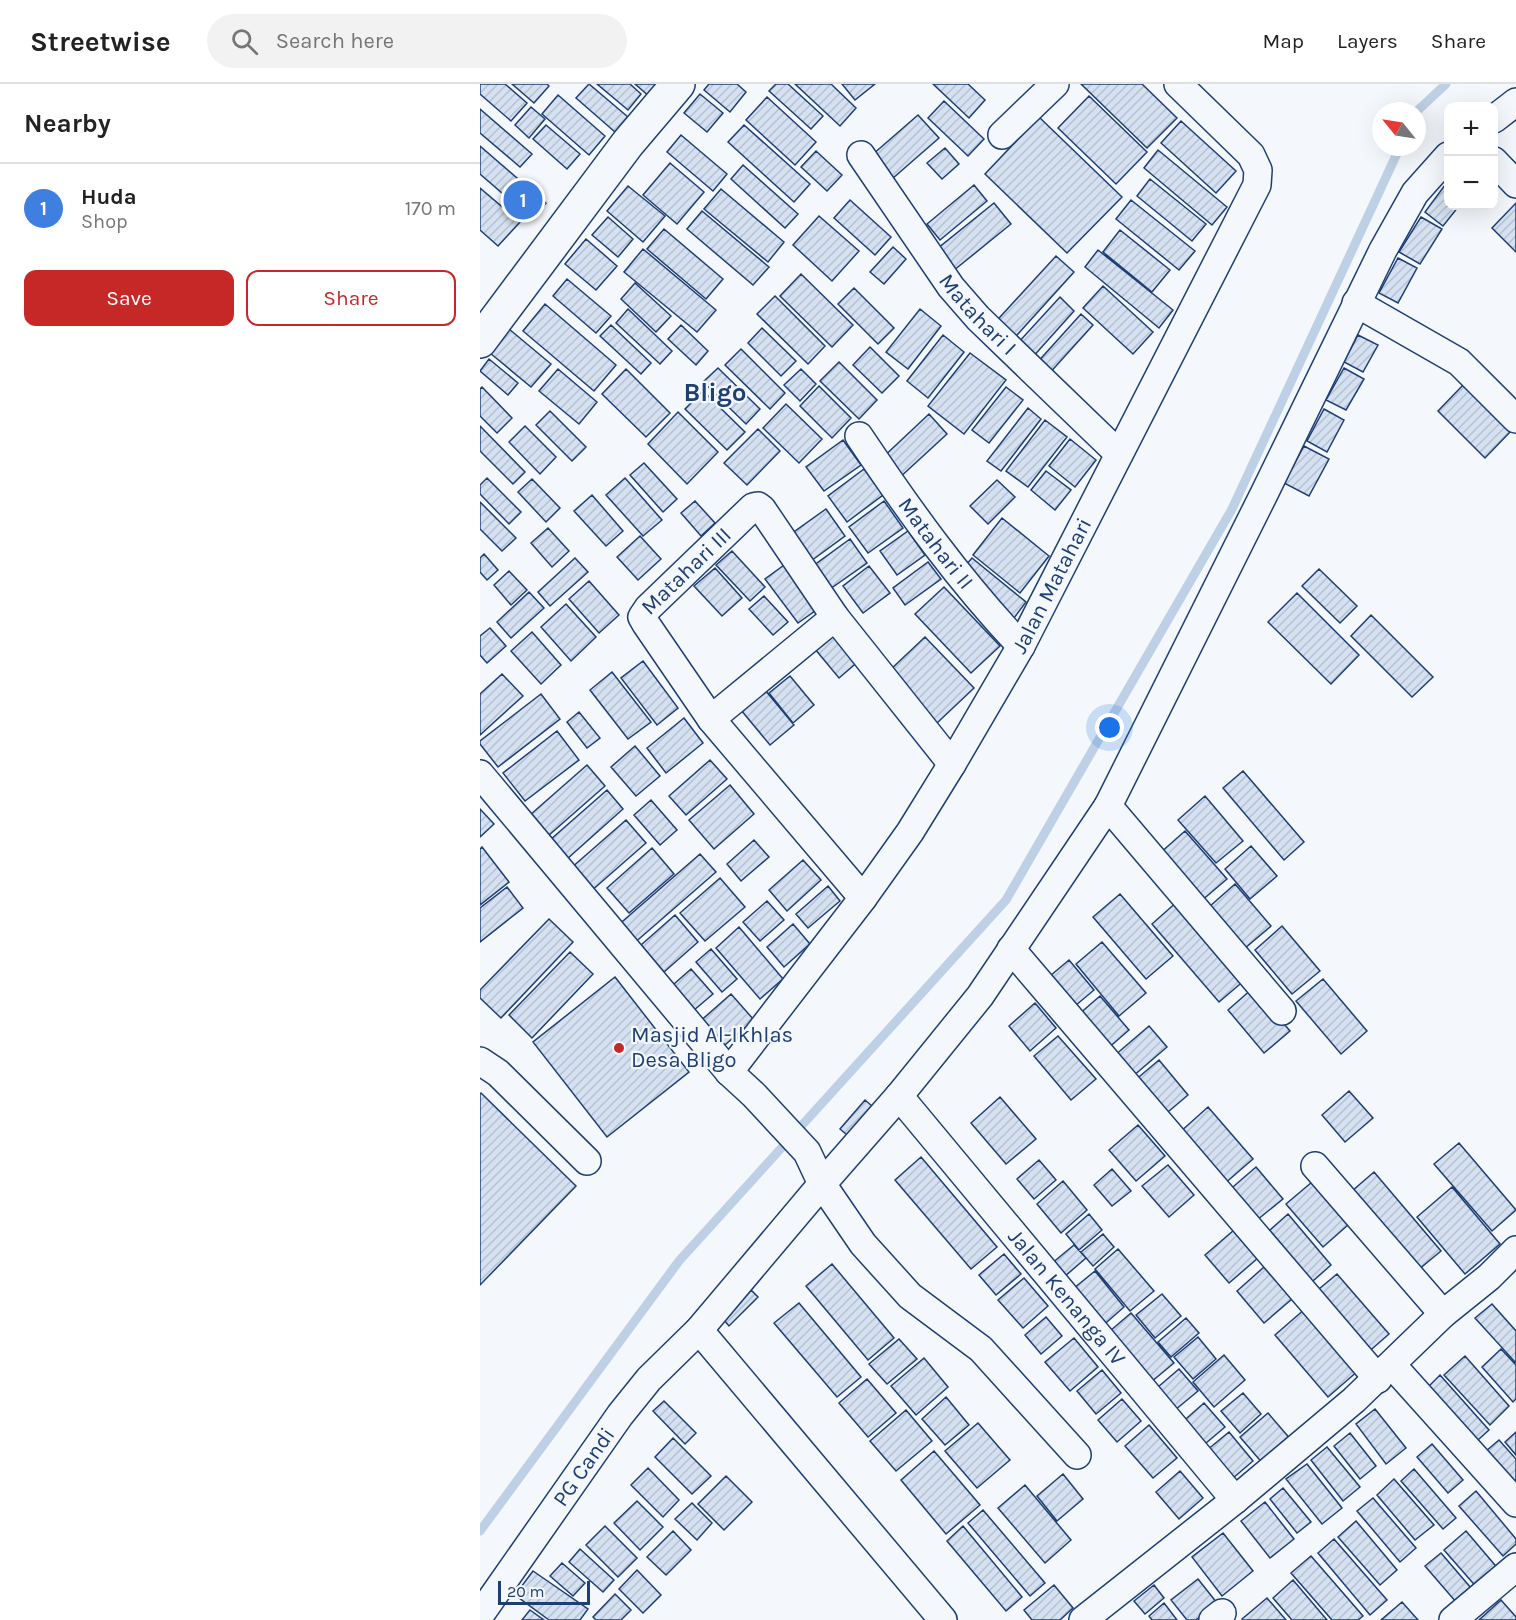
<!DOCTYPE html>
<html lang="en">
<head>
<meta charset="utf-8">
<style>
	:root { --surface:#fff; --page:#f2f2f2; --text:#222; --muted:#767676; --line:#e0e0e0; --accent:#c62828 }
	body { margin:0; font-family:Karla,sans-serif; background:var(--page); color:var(--text) }
	.controls { position:absolute; right:18px; top:18px; display:grid; overflow:hidden; border-radius:12px; box-shadow:0 6px 24px #0002 }
	.controls button { width:54px; height:54px; display:grid; place-items:center; padding:0; border:0; border-bottom:2px solid var(--line); background:var(--surface); color:var(--text); font:30px sans-serif }
	.compass { position:absolute; left:892px; top:18px; width:54px; height:54px; border-radius:50%; background:var(--surface); box-shadow:0 6px 24px #0002; rotate:300deg }
	.scale { position:absolute; left:18px; bottom:15px; width:92px; box-sizing:border-box; padding-left:6px; border:3px solid #1d3f73; border-top:0; font-size:16px; line-height:21px; white-space:nowrap; color:#1d3f73; -webkit-text-stroke:4px #f4f7fb; paint-order:stroke }
	.you { position:absolute; left:630px; top:644px; width:21px; height:21px; margin:-15px; border:4px solid #fff; border-radius:50%; background:#1a73e8; box-shadow:0 0 0 9px #1a73e833 }
	.badge { display:grid; place-items:center; width:39px; height:39px; border-radius:50%; background:var(--accent); color:#fff; font-size:20px; font-weight:700 }
	.pin { position:absolute; translate:-50% -50%; border:3px solid #fff; box-shadow:0 2px 6px #0006 }
	.list { margin:0; padding:0; list-style:none }
	h2 { display:flex; justify-content:space-between; align-items:center; height:78px; margin:0; padding:0 24px; font-size:26px }
	h2 small { font-size:20px; font-weight:400; color:var(--muted) }
	.list li { display:grid; grid-template-columns:39px 1fr auto; gap:18px; align-items:center; box-sizing:border-box; height:90px; padding:0 24px; border-top:2px solid var(--line) }
	.list b { display:block; font-size:22px; white-space:nowrap }
	.list p { margin:0; font-size:20px; white-space:nowrap; color:var(--muted) }
	.list em { font-size:20px; font-style:normal; color:var(--muted) }
	.actions { display:flex; gap:12px; padding:18px 24px }
	.actions a { flex:1; padding:14px 0; border:2px solid var(--accent); border-radius:12px; text-align:center; font-size:21px; color:var(--accent) }
	.actions .main { background:var(--accent); color:#fff }
	.icon { flex:none; width:33px; height:33px; fill:none; stroke:currentColor; stroke-width:2; stroke-linecap:round; stroke-linejoin:round }
	.map { position:relative; flex:none; width:1036px; height:1536px; overflow:hidden }
	header { display:flex; align-items:center; gap:36px; box-sizing:border-box; height:84px; padding:0 30px; background:var(--surface); border-bottom:2px solid var(--line) }
	header strong { font-size:28px }
	nav { display:flex; gap:33px; margin-inline-start:auto; font-size:21px }
	.search { width:420px; height:54px; background:var(--page); display:flex; align-items:center; gap:15px; box-sizing:border-box; padding:0 21px; border-radius:33px; color:var(--muted); font-size:22px }
	main { display:flex }
	aside { flex:1; background:var(--surface) }
	.map>svg:first-child { display:block }
</style>
</head>
<body>
<header>
<strong>Streetwise</strong>
<div class="search"><svg class="icon" aria-label="search" viewBox="0 0 24 24"><circle cx="10" cy="10" r="6"/><path d="M15 15l6 6"/></svg>Search here</div>
<nav><a>Map</a><a>Layers</a><a>Share</a></nav>
</header>
<main>
<aside>
<h2>Nearby<small></small></h2>
<ul class="list">
<li><span class="badge" style="background:#3f7fe0">1</span><div><b>Huda</b><p>Shop</p></div><em>170 m</em></li>
</ul>
<div class="actions"><a class="main">Save</a><a>Share</a></div>
</aside>
<div class="map">
<svg width="1036" height="1536" viewBox="0 0 1036 1536">
	<defs>
		<pattern id="building-hatch" width="6" height="6" patternUnits="userSpaceOnUse" patternTransform="scale(1.5)"><rect width="6" height="6" fill="#d5e0f0"/><path d="M-1 1l2-2M0 6l6-6M5 7l2-2" fill="none" stroke="#b6c1d1"/></pattern>
	</defs>
	<rect width="100%" height="100%" fill="#f4f7fb"/>
	<g fill="none" stroke-linecap="round" stroke-linejoin="round">
		<path stroke="#bed0e5" stroke-width="9" d="M937 27 966 0
			M0 1447 199 1177 526 816 752 425 920 63"/>
	</g>
	<path fill="url(#building-hatch)" stroke="#1d3f73" stroke-width="1.5" d="M0 0H25L47 19 31 37 0 10Z
		M32 0H67L69 2 54 19Z
		M109 0 148 33 135 48 96 14Z
		M117 0H150L161 10 148 26Z
		M155 0H182L170 13Z
		M229 0H257L266 8 250 28 224 6Z
		M296 0H308L343 32 331 45 289 7Z
		M315 0H351L376 24 360 42Z
		M362 0H395L375 16Z
		M453 0H488L505 16 489 34Z
		M601 0H662L697 34 667 64Z
		M220 10 243 29 227 48 204 29Z
		M78 11 125 52 109 71 62 30Z
		M609 12 667 68 636 100 578 44Z
		M287 13 336 58 315 81 266 36Z
		M464 17 504 55 488 72 448 34Z
		M51 23 65 35 49 54 35 41Z
		M0 25 52 70 40 83 0 49Z
		M438 31 459 54 412 95 392 71Z
		M559 33 642 113 587 169 505 90Z
		M701 37 756 87 736 109 681 59Z
		M66 41 100 70 87 85 53 55Z
		M264 41 330 100 314 118 248 58Z
		M201 51 247 90 233 107 187 68Z
		M0 62 66 119 52 135 0 90Z
		M465 64 479 80 462 95 447 79Z
		M678 66 747 123 732 141 664 84Z
		M336 67 362 91 347 107 321 83Z
		M190 79 224 108 197 140 163 111Z
		M263 81 318 130 305 144 251 95Z
		M670 95 726 140 712 157 657 112Z
		M968 97V122H979L963 142 945 128Z
		M494 101 507 117 460 156 447 140Z
		M148 102 185 132 163 158 127 127Z
		M0 104 40 138 18 162 0 146Z
		M241 105 304 158 288 178 224 125Z
		M370 116 411 153 395 171 354 134Z
		M651 116 715 167 699 186 636 135Z
		M514 119 531 140 473 187 457 165Z
		M1036 119V168L1012 144Z
		M222 127 289 183 273 201 207 145Z
		M339 132 379 167 352 197 313 161Z
		M128 133 153 155 138 173 112 151Z
		M941 133 962 145 940 180 919 168Z
		M184 145 243 195 226 215 167 165Z
		M640 146 690 186 672 208 623 168Z
		M106 155 137 182 116 206 85 180Z
		M413 163 426 175 404 200 390 188Z
		M163 165 236 226 217 248 144 188Z
		M618 166 693 226 679 244 605 183Z
		M576 172 594 188 528 261 510 244Z
		M918 174 937 184 918 219 899 209Z
		M321 190 373 241 352 263 300 212Z
		M87 195 131 232 116 249 73 212Z
		M155 199 191 232 176 248 141 215Z
		M623 202 673 248 653 270 603 224Z
		M374 204 414 244 398 260 358 220Z
		M295 212 345 262 328 280 277 230Z
		M580 213 594 227 551 275 536 261Z
		M65 220 136 281 114 307 43 247Z
		M148 225 192 267 180 280 136 239Z
		M440 225 461 242 428 285 406 268Z
		M601 230 613 241 567 292 555 281Z
		M131 241 171 279 161 290 120 252Z
		M201 241 228 267 216 281 188 255Z
		M282 244 316 277 301 292 268 259Z
		M29 245 71 280 51 303 10 269Z
		M463 251 484 268 448 314 427 297Z
		M878 251 898 261 883 288 864 278Z
		M390 263 419 292 402 309 373 281Z
		M261 265 305 309 290 325 245 281Z
		M490 269 526 296 484 350 448 322Z
		M9 275 38 299 28 311 0 287Z
		M359 278 397 316 379 335 340 297Z
		M238 284 280 325 266 340 223 298Z
		M864 284 884 295 866 326 846 316Z
		M78 285 117 318 99 340 59 307Z
		M146 285 190 329 166 353 122 310Z
		M321 285 336 300 320 317 304 301Z
		M984 300 1031 347 1005 374 958 327Z
		M339 302 371 334 352 354 320 322Z
		M2 303 32 334 17 349 0 332V305Z
		M526 303 543 316 509 359 492 346Z
		M223 307 265 348 247 366 205 325Z
		M306 320 342 355 319 379 283 344Z
		M548 324 561 335 521 387 507 377Z
		M844 325 864 336 847 368 827 357Z
		M70 327 106 363 92 377 56 341Z
		M198 328 238 368 207 400 168 360Z
		M449 330 467 350 417 396 399 377Z
		M565 336 587 353 548 403 526 387Z
		M0 342 45 388 33 400 0 367Z
		M45 342 76 373 60 390 29 358Z
		M278 345 300 367 267 401 244 379Z
		M590 355 616 376 595 403 569 382Z
		M363 356 381 381 344 407 326 383Z
		M824 362 849 375 829 412 804 399Z
		M164 379 197 415 183 428 150 391Z
		M384 385 403 411 367 438 348 412Z
		M566 387 591 406 575 426 551 406Z
		M7 394 41 428 29 440 0 410V401Z
		M145 394 182 436 163 452 126 411Z
		M52 395 80 424 66 438 38 408Z
		M517 396 535 413 508 440 490 422Z
		M112 411 143 447 126 462 94 427Z
		M215 417 235 439 221 452 201 429Z
		M404 417 423 444 388 469 369 443Z
		M0 418 36 454 22 467 0 445Z
		M346 425 365 452 324 482 304 455Z
		M522 434 569 472 540 509 493 471Z
		M68 444 89 467 72 483 51 459Z
		M428 447 445 471 417 491 400 467Z
		M160 452 181 475 158 496 137 473Z
		M370 455 387 479 350 505 333 482Z
		M252 467 285 503 270 517 236 481Z
		M4 470 18 486 7 496 0 488V474Z
		M95 474 108 488 70 522 58 508Z
		M492 474 546 518 534 534 479 489Z
		M448 478 461 495 425 521 413 504Z
		M307 479 339 524 318 539 285 495Z
		M389 482 410 509 383 529 363 502Z
		M235 484 262 514 242 532 214 502Z
		M839 485 877 522 860 539 822 502Z
		M29 487 47 506 31 521 14 501Z
		M109 497 139 531 119 549 89 515Z
		M464 503 520 562 491 589 435 530Z
		M49 508 64 524 31 554 17 538Z
		M817 509 879 571 851 600 788 538Z
		M284 512 308 538 293 551 269 525Z
		M86 520 116 553 91 577 61 543Z
		M891 531 953 593 932 613 871 552Z
		M10 544 26 562 7 579 0 571V552Z
		M356 547 380 576 359 594 335 565Z
		M52 548 81 581 61 600 31 567Z
		M445 553 494 604 457 639 409 587Z
		M163 577 198 624 177 641 141 594Z
		M132 588 171 638 148 655 110 606Z
		M22 590 43 612 0 651V610Z
		M310 592 334 621 313 639 289 609Z
		M285 606 314 641 290 661 261 626Z
		M61 610 80 635 18 683 0 660V657Z
		M99 628 120 654 107 664 87 638Z
		M204 634 223 659 186 689 167 664Z
		M77 647 99 676 45 717 23 689Z
		M155 662 180 692 156 712 131 683Z
		M230 676 247 695 206 731 189 712Z
		M107 681 125 702 68 752 50 731Z
		M763 687 824 758 804 776 743 704Z
		M250 701 274 730 234 765 209 736Z
		M127 706 143 725 87 775 70 756Z
		M725 712 763 757 736 779 698 736Z
		M171 716 197 746 180 761 154 731Z
		M0 725 14 740 0 753Z
		M146 736 166 759 110 808 90 785Z
		M705 747 747 795 720 818 679 770Z
		M274 756 289 773 261 797 247 780Z
		M771 762 797 792 770 815 745 785Z
		M2 763 29 798 0 821V765Z
		M172 764 194 790 149 829 127 804Z
		M220 770 236 788 152 861 136 843Z
		M323 776 341 796 307 827 289 806Z
		M240 794 265 823 225 857 200 829Z
		M755 800 791 842 764 865 729 823Z
		M348 802 360 817 328 844 316 830Z
		M27 803 43 824 0 858V824Z
		M640 810 693 872 666 895 613 833Z
		M699 816 766 895 739 918 672 840Z
		M287 817 304 836 280 857 263 838Z
		M195 831 218 858 184 888 161 861Z
		M69 835 93 858 21 934 0 914V906Z
		M313 840 330 860 304 883 287 863Z
		M802 842 840 887 812 910 775 866Z
		M259 843 303 895 280 915 236 864Z
		M622 858 666 909 639 932 596 880Z
		M231 865 257 895 242 908 216 878Z
		M90 868 113 890 52 954 29 931Z
		M589 876 614 906 589 927 564 897Z
		M211 885 233 910 207 932 186 907Z
		M135 893 209 988 127 1053 53 958Z
		M843 895 887 947 861 970 816 917Z
		M773 904 810 947 784 969 748 926Z
		M251 910 274 936 239 966 217 940Z
		M620 912 649 946 626 966 598 931Z
		M555 919 576 944 550 967 529 942Z
		M669 942 687 963 652 993 634 972Z
		M578 952 616 995 591 1016 554 972Z
		M679 976 708 1011 682 1033 653 998Z
		M869 1007 893 1034 865 1058 842 1031Z
		M1 1009 96 1102 0 1201V1010Z
		M520 1013 556 1055 526 1080 491 1039Z
		M385 1016 399 1028 374 1057 360 1045Z
		M728 1023 773 1075 743 1101 699 1049Z
		M658 1041 685 1072 656 1097 629 1066Z
		M979 1059 1036 1126 1012 1147 954 1080Z
		M441 1073 517 1163 491 1185 415 1096Z
		M559 1076 576 1096 554 1115 537 1095Z
		M688 1081 714 1111 689 1133 662 1102Z
		M776 1083 803 1115 772 1140 746 1109Z
		M632 1085 651 1107 632 1122 614 1101Z
		M894 1088 961 1167 932 1191 865 1113Z
		M583 1097 607 1126 581 1149 557 1120Z
		M832 1098 868 1141 843 1163 806 1120Z
		M972 1103 1020 1160 985 1190 937 1133Z
		M609 1130 622 1146 599 1166 586 1150Z
		M808 1130 851 1181 825 1204 782 1153Z
		M754 1146 778 1174 749 1199 725 1171Z
		M623 1150 634 1163 613 1182 601 1168Z
		M594 1161 606 1174 577 1199 565 1185Z
		M638 1165 674 1207 650 1227 615 1185Z
		M524 1170 541 1190 516 1211 499 1191Z
		M352 1180 414 1254 388 1276 326 1202Z
		M784 1183 812 1215 784 1239 757 1207Z
		M615 1187 644 1223 619 1245 588 1209Z
		M857 1190 909 1250 885 1271 833 1210Z
		M544 1194 568 1222 543 1244 518 1216Z
		M271 1206 278 1213 249 1242 243 1235Z
		M682 1210 701 1232 675 1254 656 1231Z
		M319 1219 381 1293 357 1313 294 1239Z
		M1012 1220 1036 1247V1279L995 1234Z
		M826 1224 879 1286 848 1313 795 1251Z
		M651 1229 694 1279 665 1303 623 1253Z
		M566 1233 582 1252 561 1270 545 1251Z
		M706 1234 719 1249 691 1273 678 1258Z
		M718 1253 736 1275 713 1295 694 1273Z
		M594 1254 618 1283 590 1307 565 1278Z
		M419 1255 437 1275 407 1300 389 1280Z
		M1021 1265 1036 1281V1315L1033 1318 1002 1283Z
		M744 1271 765 1296 734 1323 713 1298Z
		M985 1272 1029 1322 1010 1341 964 1291Z
		M444 1274 468 1303 436 1331 411 1302Z
		M699 1285 718 1307 689 1331 671 1309Z
		M622 1286 641 1309 616 1330 597 1307Z
		M960 1291 1009 1346 989 1364 941 1310Z
		M387 1295 416 1329 388 1353 359 1319Z
		M763 1309 781 1330 760 1349 741 1327Z
		M466 1313 489 1341 465 1361 442 1335Z
		M642 1315 661 1337 637 1358 618 1336Z
		M184 1317 216 1349 205 1360 173 1327Z
		M724 1319 745 1343 719 1365 699 1341Z
		M895 1325 926 1364 906 1380 876 1340Z
		M426 1326 452 1357 416 1387 390 1357Z
		M788 1329 812 1357 784 1381 760 1353Z
		M498 1339 530 1376 497 1404 465 1367Z
		M669 1341 697 1374 673 1394 645 1362Z
		M749 1348 773 1377 746 1400 721 1371Z
		M1036 1348V1371L1025 1358Z
		M870 1349 896 1382 880 1395 854 1362Z
		M193 1354 231 1392 212 1410 175 1373Z
		M1019 1356 1036 1375V1413L999 1373Z
		M952 1360 983 1396 968 1409 937 1373Z
		M847 1363 880 1403 863 1417 831 1376Z
		M454 1367 500 1421 466 1450 421 1396Z
		M827 1380 862 1424 842 1440 806 1395Z
		M168 1384 199 1416 183 1433 151 1401Z
		M934 1385 976 1434 963 1445 921 1397Z
		M700 1387 723 1414 699 1435 676 1408Z
		M583 1390 603 1415 577 1437 557 1412Z
		M246 1392 272 1418 244 1446 218 1420Z
		M914 1395 954 1441 935 1456 897 1411Z
		M545 1401 591 1456 565 1479 518 1424Z
		M803 1404 831 1438 817 1449 790 1415Z
		M996 1407 1036 1455V1460L1023 1472 979 1422Z
		M893 1414 936 1464 920 1478 877 1427Z
		M157 1417 183 1443 160 1466 134 1439Z
		M785 1418 814 1455 790 1474 761 1437Z
		M212 1419 232 1439 217 1456 195 1435Z
		M503 1426 565 1499 550 1512 488 1439Z
		M876 1437 917 1486 900 1501 858 1453Z
		M125 1442 157 1474 138 1493 106 1461Z
		M483 1442 542 1513 526 1527 467 1457Z
		M193 1447 211 1466 186 1491 167 1473Z
		M986 1447 1020 1487 999 1506 964 1466Z
		M743 1449 773 1487 742 1512 712 1473Z
		M854 1455 907 1516 890 1531 838 1469Z
		M100 1465 134 1496 123 1508 89 1478Z
		M961 1469 991 1504 976 1518 945 1482Z
		M831 1472 883 1532 878 1536H852L811 1489Z
		M82 1479 105 1499 93 1512 70 1492Z
		M157 1486 181 1511 163 1529 139 1505Z
		M53 1487 108 1525 100 1536H69L35 1511Z
		M718 1495 737 1519 716 1536H707L691 1516Z
		M813 1496 847 1536H812L793 1514Z
		M574 1501 593 1524 580 1536H552L544 1526Z
		M674 1501 684 1514 665 1530 654 1517Z
		M135 1510 151 1526 141 1536H116L113 1533Z
		M787 1514 806 1536H763L762 1535Z
		M1021 1516 1036 1533V1536H999Z
		M922 1518 938 1536H901Z
		M684 1519 697 1536H672L669 1532Z
		M50 1526 64 1536H42Z"/>
	<g fill="none" stroke-linecap="round" stroke-linejoin="round">
		<defs>
			<g id="street">
				<path d="M1014 35 1036 18"/>
				<path d="M522 51 575 0"/>
				<path id="s1" d="M381 71 471 203 498 234 639 370"/>
				<path d="M1014 77 1036 100"/>
				<path d="M876 219 979 278 1036 335"/>
				<path id="s2" d="M379 352C430 428 478 495 541 562"/>
				<path d="M231 635 355 533"/>
				<path d="M0 690 249 988 274 1011 327 1068 342 1100 219 1246 169 1295 140 1331 0 1531"/>
				<path d="M628 722 802 927"/>
				<path id="s3" d="M383 814 231 635 166 540 162 533 168 524 273 423 278 422 282 425 355 533 472 680"/>
				<path d="M531 865 898 1295"/>
				<path d="M0 977 18 989 107 1077"/>
				<path id="s4" d="M249 988 383 814 430 748 472 680 541 562 777 101 778 86 771 71 698 0"/>
				<path id="s5" d="M419 1012 755 1416"/>
				<path d="M835 1082 963 1230"/>
				<path d="M219 1246 463 1536"/>
				<path d="M912 1281 1036 1419"/>
				<path d="M597 1371 501 1265 430 1212 383 1160 342 1100 419 1012 500 912 628 722 784 410 903 166 935 109 968 72"/>
				<path d="M603 1536 755 1416 874 1316 963 1230 1009 1193 1036 1166"/>
				<path d="M733 1536 742 1529"/>
				<path d="M973 1536 1036 1483"/>
			</g>
			<path id="secondary" d="M0 257 148 59 198 0"/>
		</defs>
		<use href="#street" stroke="#1d3f73" stroke-width="30"/>
		<use href="#secondary" stroke="#1d3f73" stroke-width="36"/>
		<use href="#street" stroke="#f4f7fb" stroke-width="27"/>
		<use href="#secondary" stroke="#f4f7fb" stroke-width="33"/>
	</g>
	<circle fill="#c62828" stroke="#f4f7fb" stroke-width="2" cx="139" cy="964" r="6"/>
	<g text-anchor="middle" dominant-baseline="central" stroke-width="4.5" stroke-linejoin="round" paint-order="stroke">
		<g font-size="22" fill="#1d3f73" stroke="#f4f7fb">
			<text stroke="none"><textPath href="#s1" startOffset="198">Matahari I</textPath></text>
			<text stroke="none"><textPath href="#s2" startOffset="132">Matahari II</textPath></text>
			<text stroke="none"><textPath href="#s3" startOffset="422">Matahari III</textPath></text>
			<text stroke="none"><textPath href="#s4" startOffset="585">Jalan Matahari</textPath></text>
			<text stroke="none"><textPath href="#s5" startOffset="262">Jalan Kenanga IV</textPath></text>
			<text transform="translate(104 1383) rotate(-55)">PG Candi</text>
		</g>
		<g font-size="22" fill="#1d3f73" stroke="#f4f7fb" text-anchor="start">
			<text x="151" y="951">Masjid Al-Ikhlas<tspan x="151" dy="25">Desa Bligo</tspan></text>
		</g>
		<g font-size="26" font-weight="bold" fill="#1d3f73" stroke="#f4f7fb">
			<text x="235" y="308">Bligo</text>
		</g>
	</g>
</svg>
<div class="controls">
<button>+</button>
<button>−</button>
</div>
<svg class="compass" viewBox="-18 -18 36 36"><path d="M0-13l5 13h-10z" fill="#e53935"/><path d="M0 13l5-13h-10z" fill="#767676"/></svg>
<div class="scale">20 m</div>
<div class="you"></div>
<div class="pin badge" style="left:43px;top:116px;background:#3f7fe0">1</div>
</div>
</main>
</body>
</html>
